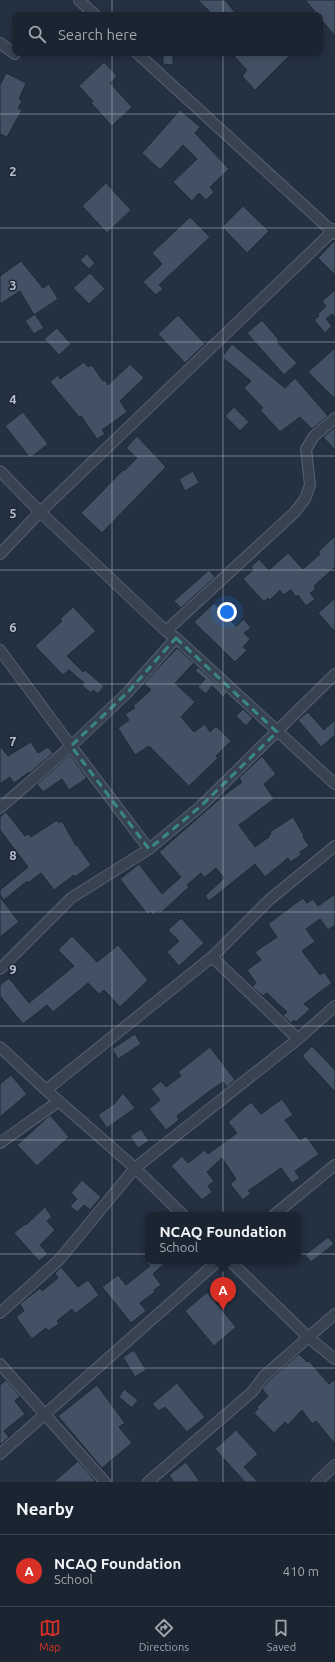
<!DOCTYPE html>
<html lang="en">
<head>
<meta charset="utf-8">
<style>
	:root { --surface:#1b2532; --page:#28313e; --text:#f1f3f6; --muted:#a0a5ac; --line:#39424d; --accent:#d93025 }
	body { margin:0; font-family:Ubuntu,sans-serif; background:var(--page); color:var(--text) }
	.you { position:absolute; left:227px; top:612px; width:14px; height:14px; margin:-10px; border:3px solid #fff; border-radius:50%; background:#1a73e8; box-shadow:0 0 0 6px #1a73e833 }
	.badge { display:grid; place-items:center; width:26px; height:26px; border-radius:50%; background:var(--accent); color:#fff; font-size:13px; font-weight:700 }
	.pin { position:absolute; translate:-50% -33px; filter:drop-shadow(0 1px 2px #0008) }
	.pin::after { content:''; position:absolute; top:21px; width:14px; height:12px; background:inherit; clip-path:polygon(0 0,100% 0,50% 100%) }
	.popup { position:absolute; left:145px; top:1212px; width:156px; height:52px; box-sizing:border-box; display:grid; place-content:center; border-radius:8px; background:var(--surface); filter:drop-shadow(0 1px 3px #0005); font-size:13px; white-space:nowrap; color:var(--muted) }
	.popup b { font-size:15px; color:var(--text) }
	.popup::after { content:''; position:absolute; left:50%; top:100%; margin-left:-8px; border:8px solid transparent; border-top-color:var(--surface) }
	.list { margin:0; padding:0; list-style:none }
	h2 { display:flex; justify-content:space-between; align-items:center; height:52px; margin:0; padding:0 16px; font-size:17px }
	h2 small { font-size:13px; font-weight:400; color:var(--muted) }
	.list li { display:grid; grid-template-columns:26px 1fr auto; gap:12px; align-items:center; box-sizing:border-box; height:72px; padding:0 16px; border-top:1px solid var(--line) }
	.list b { display:block; font-size:15px; white-space:nowrap }
	.list p { margin:0; font-size:13px; white-space:nowrap; color:var(--muted) }
	.list em { font-size:13px; font-style:normal; color:var(--muted) }
	.icon { flex:none; width:22px; height:22px; fill:none; stroke:currentColor; stroke-width:2; stroke-linecap:round; stroke-linejoin:round }
	.map { position:relative; flex:none; width:335px; height:1482px; overflow:hidden }
	.search { position:absolute; background:var(--surface); box-shadow:0 2px 6px #0003; left:12px; right:12px; top:12px; height:44px; display:flex; align-items:center; gap:10px; box-sizing:border-box; padding:0 14px; border-radius:8px; color:var(--muted); font-size:15px }
	.sheet { height:124px; background:var(--surface) }
	nav { display:flex; justify-content:space-around; align-items:center; box-sizing:border-box; height:56px; border-top:1px solid var(--line); background:var(--surface); font-size:11px; color:var(--muted) }
	nav a { display:grid; justify-items:center; gap:2px }
	nav .on { color:var(--accent) }
	.map>svg:first-child { display:block }
</style>
</head>
<body>
<div class="map">
<svg width="335" height="1482" viewBox="0 0 335 1482">
	<rect width="100%" height="100%" fill="#243142"/>
	<path fill="#435164" stroke="#1f2a39" d="M198 0H225L237 15H213Z
		M305 0H335V36L320 18V15H318Z
		M163 53H173V65L163 64Z
		M231 53H292L255 90 242 76 247 70Z
		M104 62 117 76 110 83 132 107 112 126 91 103 93 101 79 86Z
		M6 73 26 83 19 99 22 101 18 108 22 110 7 137 0 134V85Z
		M180 110 200 127 195 133 229 169 210 187 214 192 206 200 199 193 192 201 173 182 197 159 183 145 160 170 142 153Z
		M106 183 131 210 107 233 82 206Z
		M243 206 269 231 247 253 222 227Z
		M190 217 210 237 159 285 163 289 156 295 143 282 162 264 152 253Z
		M335 240V275L318 258Z
		M87 254 95 263 89 269 80 260Z
		M21 261 43 288 49 284 58 299 34 315 20 291 0 304V276Z
		M90 273 105 289 89 304 73 288Z
		M335 290V318L332 314 326 319 332 326 325 333 314 320 319 316 318 314 326 306 322 301Z
		M35 314 44 328 34 334 25 321Z
		M178 315 205 344 185 363 158 334Z
		M262 320 279 340 277 342 297 363 284 375 247 333Z
		M57 328 71 344 59 355 44 339Z
		M232 344 285 388 295 378 328 416 312 429 300 417 280 432 260 410 263 408 244 388 251 381 222 357Z
		M335 348V399L308 372Z
		M84 362 88 367 92 365 103 381 105 380 108 385 130 364 144 378 120 401 127 412 102 430 105 434 97 439 81 416 79 417 50 382 58 375 60 379Z
		M234 407 249 422 240 431 225 416Z
		M23 412 48 444 30 458 5 426Z
		M335 427V450L323 437Z
		M137 436 166 467 102 533 81 513 123 470 124 471 137 458 126 448Z
		M193 471 199 483 185 491 179 479Z
		M335 536V567L314 586 316 589 310 593 315 599 306 606 298 595 296 597 291 590 283 595 280 590 270 600 268 598 264 602 243 579 253 570 251 567 259 559 269 570 288 553 303 569 320 554 318 552Z
		M209 570 215 577 181 608 174 601Z
		M335 598V632L318 613Z
		M214 603 236 626 244 619 251 628 244 633 250 639 243 647 247 650 235 662 194 622Z
		M73 607 96 631 67 656 83 672 85 670 104 686 98 694 93 690 91 693 82 686 84 683 69 670 63 675 35 646 62 621 60 619Z
		M177 648 194 663 175 683 195 702 181 717 194 732 205 724 210 732 216 726 231 741 216 756 218 758 189 786 149 746 135 755 118 728 129 720 125 714 135 708 133 706 151 690 144 683Z
		M198 667 227 693 223 697 212 686 206 694 198 687 205 679 195 671Z
		M243 709 253 718 246 726 236 716Z
		M308 712 324 730 335 720V735L321 747 298 720Z
		M31 742 38 753 48 747 53 753 30 773 29 772 14 783 10 777 0 784V746L8 756Z
		M70 755 87 778 69 790 62 779 43 792 37 784Z
		M262 756 276 774 264 784 274 799 239 825 255 847 269 837 268 836 271 834 270 832 293 817 304 836 303 837 309 846 300 852 301 855 290 862 288 858 265 877 255 864 209 901 205 896 224 878 216 868 204 878 201 873 187 885 189 887 164 910 159 914 158 911 153 915 150 912 148 915 120 879 139 864 162 894 181 877 159 852 223 796 242 782 239 778Z
		M6 812 25 836 29 834 31 837 57 820 59 823 62 821 76 846 77 845 91 865 75 877 74 875 54 890 41 873 28 883 27 881 4 900 0 895V890L28 867 0 830V817Z
		M335 894V925L328 930 320 919 306 929 316 943H313L302 951 320 975 324 972 332 983 304 1004 310 1009 296 1022 294 1020 291 1023 283 1016 287 1012 267 993 263 996 252 987 256 983 247 970 261 960 255 952 277 937 268 924 303 898 307 903 313 899 318 906Z
		M0 897 19 922 0 937Z
		M181 918 204 943 179 966 167 952 179 941 168 930Z
		M72 936 97 962 118 945 148 980 120 1007 104 990 99 994 88 983 53 1012 47 1005 23 1024 0 996V985L9 978 29 1003 74 966 58 950Z
		M135 1034 141 1044 118 1059 112 1049Z
		M312 1046 335 1070V1092L302 1056Z
		M210 1047 235 1080 227 1087 223 1082 211 1090 177 1116 179 1120 166 1130 149 1109 160 1100 151 1089 161 1081 166 1087 181 1076 178 1072Z
		M11 1075 27 1094 0 1117V1084Z
		M123 1093 135 1108 107 1128 98 1115 114 1104Z
		M282 1099 293 1115 285 1120 300 1140 306 1136 319 1154 295 1171 300 1178 292 1183 281 1168 248 1191 251 1193 243 1200 230 1184 236 1179 222 1158 207 1172 214 1181 208 1186 212 1192 202 1200 171 1166 182 1156 188 1163 205 1150 208 1154 237 1133 228 1122 251 1102 261 1114Z
		M50 1115 69 1137 37 1166 17 1145Z
		M141 1129 149 1141 138 1148 130 1136Z
		M82 1180 101 1197 90 1210 84 1205 77 1212 70 1206 77 1199 71 1193Z
		M45 1207 52 1217 47 1221 55 1230 40 1245 48 1254 39 1261 14 1233 25 1224 26 1225Z
		M328 1237 334 1244 311 1262 305 1255Z
		M145 1261H167L153 1274 161 1285 154 1290 155 1292 140 1303 146 1311 131 1323 102 1287 118 1275 126 1285 150 1266Z
		M61 1267 78 1287 88 1280 99 1295 75 1314 72 1309 57 1321 59 1324 48 1331 46 1328 32 1339 16 1317 24 1311 20 1304 40 1288 42 1291 58 1278 55 1273Z
		M207 1292 236 1327 214 1346 185 1311Z
		M134 1350 146 1370 135 1377 123 1357Z
		M299 1354 307 1362 309 1361 329 1384 335 1379V1444L316 1421 312 1424 302 1410 288 1425 285 1422 274 1433 254 1413 258 1409 257 1407 268 1396 262 1389 269 1380Z
		M6 1380 20 1396 15 1401 25 1414 4 1431 9 1437 0 1445V1385Z
		M177 1383 205 1417 187 1432 165 1407 159 1411 152 1404Z
		M97 1385 125 1423 119 1427 132 1443 102 1468 58 1416Z
		M124 1389 138 1400 132 1408 119 1397Z
		M236 1430 258 1454 244 1467 258 1482H245L215 1449Z
		M78 1461 96 1482H54Z
		M186 1462 200 1482H174L169 1475Z"/>
	<g fill="none" stroke-linecap="round" stroke-linejoin="round">
		<defs>
			<path id="minor" d="M79 0 95 15
				M0 43 15 54
				M137 53 335 234
				M0 471 40 512 166 631 176 638 335 784
				M0 554 40 512 335 229
				M166 631 295 512 305 499 310 485 306 449 314 436 335 418
				M0 650 71 746 127 693 176 638
				M0 808 71 746 149 849
				M212 957 298 1039
				M0 969 71 898 149 849 201 806 335 674
				M0 1047 46 1090 135 1168 183 1215
				M46 1090 212 957 269 900 335 846
				M0 1143 59 1101
				M274 1215 335 1165
				M230 1261 308 1337 335 1359
				M0 1313 59 1260 135 1168 298 1039 335 1006
				M0 1364 105 1482
				M0 1454 218 1261
				M148 1482 252 1392 264 1376 335 1314
				M317 1482 335 1465"/>
		</defs>
		<use href="#minor" stroke="#56616f" stroke-width="12"/>
		<use href="#minor" stroke="#384351" stroke-width="10"/>
	</g>
	<path fill="none" stroke="#388886" stroke-width="3" stroke-dasharray="8 5" stroke-linejoin="round" d="M176 638 277 732 201 806 149 849 71 746 127 693Z"/>
	<path fill="none" stroke="#b5becc" stroke-width="1" stroke-opacity="0.55" d="M112 0V15M223 0V15M112 53V1482M223 53V1482M0 114H335M0 228H335M0 342H335M0 456H335M0 570H335M0 684H335M0 798H335M0 912H335M0 1026H335M0 1140H335M0 1254H335M0 1368H335"/>
	<g font-size="13" text-anchor="middle" font-weight="bold" fill="#b5becc" stroke="#1d2837" stroke-width="3" stroke-linejoin="round" paint-order="stroke">
		<text x="13" y="176">2</text>
		<text x="13" y="290">3</text>
		<text x="13" y="404">4</text>
		<text x="13" y="518">5</text>
		<text x="13" y="632">6</text>
		<text x="13" y="746">7</text>
		<text x="13" y="860">8</text>
		<text x="13" y="974">9</text>
	</g>
</svg>
<div class="you"></div>
<div class="pin badge" style="left:223px;top:1310px">A</div>
<div class="popup"><b>NCAQ Foundation</b>School</div>
<div class="search"><svg class="icon" aria-label="search" viewBox="0 0 24 24"><circle cx="10" cy="10" r="6"/><path d="M15 15l6 6"/></svg>Search here</div>
</div>
<section class="sheet">
<h2>Nearby<small></small></h2>
<ul class="list">
<li><span class="badge">A</span><div><b>NCAQ Foundation</b><p>School</p></div><em>410 m</em></li>
</ul>
</section>
<nav>
<a class="on"><svg class="icon" aria-label="map" viewBox="0 0 24 24"><path d="M3 6l6-2 6 2 6-2v14l-6 2-6-2-6 2zM9 4v14M15 6v14"/></svg>Map</a>
<a><svg class="icon" aria-label="directions" viewBox="0 0 24 24"><path d="M12 3l9 9-9 9-9-9zM9 14v-3h6M13 9l2 2-2 2"/></svg>Directions</a>
<a><svg class="icon" aria-label="saved" viewBox="0 0 24 24"><path d="M7 4h10v16l-5-4-5 4z"/></svg>Saved</a>
</nav>
</body>
</html>
